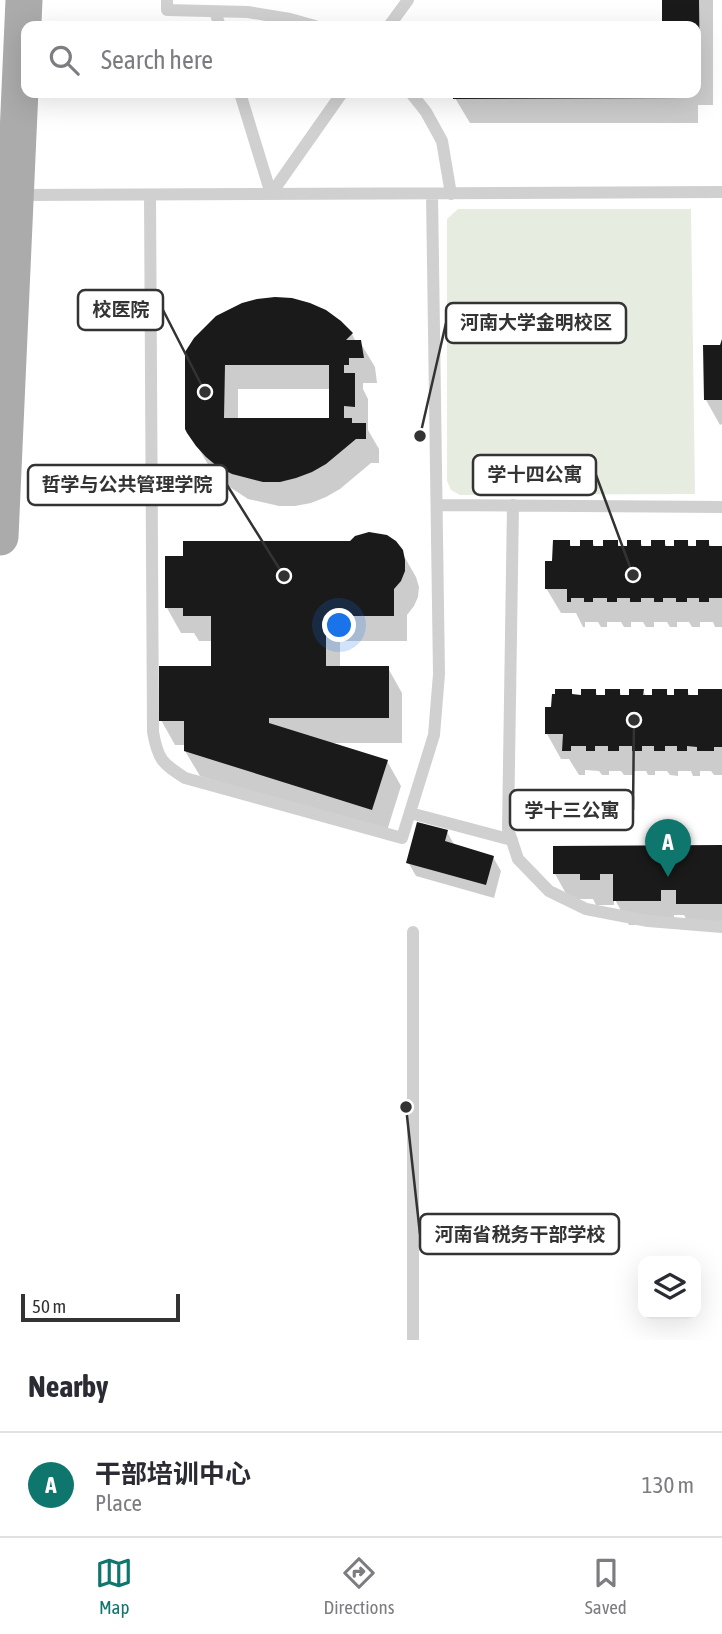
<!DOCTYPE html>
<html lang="en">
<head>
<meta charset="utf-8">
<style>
	:root { --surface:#fff; --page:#f7f7f7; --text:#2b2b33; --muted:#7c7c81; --line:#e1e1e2; --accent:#0f766e }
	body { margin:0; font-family:"Asap Condensed","Noto Sans SC",sans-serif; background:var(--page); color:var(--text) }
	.controls { position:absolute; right:21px; bottom:21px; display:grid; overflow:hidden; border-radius:14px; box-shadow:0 7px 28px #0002 }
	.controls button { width:63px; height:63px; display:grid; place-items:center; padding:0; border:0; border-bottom:2px solid var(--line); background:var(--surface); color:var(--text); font:35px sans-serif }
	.scale { position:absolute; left:21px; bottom:18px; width:159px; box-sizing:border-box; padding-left:7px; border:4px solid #333; border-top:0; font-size:19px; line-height:24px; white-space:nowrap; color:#333; -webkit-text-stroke:5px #fff; paint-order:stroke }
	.you { position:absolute; left:340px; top:626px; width:24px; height:24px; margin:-18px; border:5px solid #fff; border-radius:50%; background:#1a73e8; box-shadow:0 0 0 10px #1a73e833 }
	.badge { display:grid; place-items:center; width:46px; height:46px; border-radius:50%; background:var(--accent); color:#fff; font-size:23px; font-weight:700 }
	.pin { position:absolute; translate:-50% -58px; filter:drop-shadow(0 2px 4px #0008) }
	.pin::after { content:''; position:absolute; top:37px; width:24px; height:21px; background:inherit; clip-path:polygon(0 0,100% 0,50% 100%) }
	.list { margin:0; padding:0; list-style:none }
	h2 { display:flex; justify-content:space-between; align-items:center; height:91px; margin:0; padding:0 28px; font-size:30px }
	h2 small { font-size:23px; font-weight:400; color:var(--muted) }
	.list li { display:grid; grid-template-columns:46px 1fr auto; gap:21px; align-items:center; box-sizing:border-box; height:105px; padding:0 28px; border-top:2px solid var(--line) }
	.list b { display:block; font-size:26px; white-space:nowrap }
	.list p { margin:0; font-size:23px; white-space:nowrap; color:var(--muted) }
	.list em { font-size:23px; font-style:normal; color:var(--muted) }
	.icon { flex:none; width:38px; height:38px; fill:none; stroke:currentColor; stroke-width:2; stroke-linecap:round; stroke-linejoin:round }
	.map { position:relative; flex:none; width:722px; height:1340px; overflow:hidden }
	.search { position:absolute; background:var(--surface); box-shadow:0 7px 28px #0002; left:21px; right:21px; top:21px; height:77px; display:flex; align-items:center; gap:18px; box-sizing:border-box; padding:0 24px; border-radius:14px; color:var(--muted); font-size:26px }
	.sheet { height:196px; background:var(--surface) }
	nav { display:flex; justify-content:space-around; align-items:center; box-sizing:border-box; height:98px; border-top:2px solid var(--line); background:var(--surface); font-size:19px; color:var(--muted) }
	nav a { display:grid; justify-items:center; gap:4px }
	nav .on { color:var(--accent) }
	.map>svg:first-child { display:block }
</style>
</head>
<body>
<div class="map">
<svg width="722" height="1340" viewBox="0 0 722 1340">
	<rect width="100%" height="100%" fill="#fff"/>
	<path fill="#e6ecdf" d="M458 209H691L695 494 460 495 451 490 447 481V219Z"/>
	<path fill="#0003" fill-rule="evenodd" d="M664 0H713V105H698V123H470L455 98V93H696V26H667L664 20Z
		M339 322 352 334 356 342H360L375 367 377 383H363V389L368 399V430L379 449V463H371L340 489 326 497 311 503 295 506H279L248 499 222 482 212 471 187 429V353ZM238 389H331V420H238Z
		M722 343V424L720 425 706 400Z
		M569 542 572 548H582L592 542 596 548H605L617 542 620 548H628L640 542 644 548H652L664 542 668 548H675L687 542 690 548 708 542 712 548H722V542V627H715L713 622H700V627H692L689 622H677V627H670L667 622H654V627H646L643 622H631V627H624L621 622H607V627H601L598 622H585V627H583L576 613H561L546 588 554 563Z
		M401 551 416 577 419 587 418 597 414 606 407 615V641H340V668H388L402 693V743H330L387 761 401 786 386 834 200 776 185 751V745H175L161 720 213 668V641H199L194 633H181L167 608Z
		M571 691 574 696H583L595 691 598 696H607L619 691 622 696H631L643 691 646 696H654L665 691 669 696H676L687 691 690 696 700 697 722 691V775H714L711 771H700V776H693L691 771H678V776L670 775 667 771H655V775H648L646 771H633V775H624L621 771H609V775H602L599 771 585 770V775H579L569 759H561L547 734 553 708Z
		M447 832 455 846 493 857 501 871 494 898 416 876 408 862Z
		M722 847V929H692L684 915H674V925H629L614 898V905H596L593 899H569L555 874Z"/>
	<path fill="#1a1a1a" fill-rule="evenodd" d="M662 0H699L700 81H696V26H669V21H662Z
		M453 93H684V98L453 99Z
		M275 297 292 298 310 303 326 310 341 321 353 333 346 340H361L364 358H349V365H344V373H355V407L344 406V418H352V423H366V439H356L326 464 312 472 296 478 280 482H263L232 474 218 467 206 457 196 446 187 433 185 429V352L194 338 216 316 242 303 257 299ZM225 365H329V418H224Z
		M722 339V400H704L703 345H720Z
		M369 532 387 535 396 541 403 550 405 560V571L401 581 394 589V616H326V666H389V718H269V723L388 760 372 810 184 751V721H159V666H211V616H183V608H165V556H183V541H350L355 536Z
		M553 540H570V546H580V540H593V546H603V540H618V546H627V540H641V546H651V540H665V546H674V540H688V546H696V540H709V546H722V598H709V602H699V598H687V602H676V598H663V602H654V598H641V602H630V598H617V602H607V598H593V602H584V598H571V602H567V589H545V561H552Z
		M555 689H572V694L581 695V689H596V695H605V689H620V695H629V689H644L643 695H652V689H667V695H674V689H688V695H698V689H722V747H714V751H697V747L687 746V751H677V746H665V751H654V746H642V751H632V746H619V751H608V746H595V751H586V746H571V751H562L563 734H545V707H551L552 694H555Z
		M417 822 448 830 445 841 494 856 486 885 406 863Z
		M722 845V904H676V890H661V901H613V874H600V880H580V874H553V846Z"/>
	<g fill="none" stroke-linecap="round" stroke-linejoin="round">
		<path stroke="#d0d0d0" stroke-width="12" d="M167 0V10L248 12 290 19 315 26
			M215 12 220 26
			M389 26 408 0
			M240 93 271 194
			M411 93 426 112 442 141 451 194
			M271 194 342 93
			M19 195 722 192
			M150 195 153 732C158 760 162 763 185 778L402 838 434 735 439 674 432 194
			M437 505 722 507
			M513 505 508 829 518 859 549 891 586 909 648 921 722 927
			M410 813 512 840
			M413 1340V932"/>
		<path stroke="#ababab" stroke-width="37" d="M0 537 24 0"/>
	</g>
	<path fill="none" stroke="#333" stroke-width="2.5" d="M205 392L163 310M420 436L446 323M633 575L596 475M284 576L227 485M634 720L633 810M406 1107L420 1234"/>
	<g fill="#333" stroke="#fff" stroke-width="2.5">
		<circle cx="205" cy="392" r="7"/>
		<circle cx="420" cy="436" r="7"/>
		<circle cx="633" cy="575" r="7"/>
		<circle cx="284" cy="576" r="7"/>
		<circle cx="634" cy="720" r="7"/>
		<circle cx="406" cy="1107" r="7"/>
	</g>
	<g fill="#fff" stroke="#333" stroke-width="2.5">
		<rect x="78" y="290" width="85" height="40" rx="7"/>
		<rect x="446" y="303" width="180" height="40" rx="7"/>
		<rect x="473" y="455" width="123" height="40" rx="7"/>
		<rect x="28" y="465" width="199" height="40" rx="7"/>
		<rect x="510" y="790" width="123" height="40" rx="7"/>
		<rect x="420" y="1214" width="199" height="40" rx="7"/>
	</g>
	<g font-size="19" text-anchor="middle" font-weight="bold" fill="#333">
		<text x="121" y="316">校医院</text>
		<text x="536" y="329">河南大学金明校区</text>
		<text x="535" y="481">学十四公寓</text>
		<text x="127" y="491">哲学与公共管理学院</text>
		<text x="572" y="817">学十三公寓</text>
		<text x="520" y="1241">河南省税务干部学校</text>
	</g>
</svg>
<div class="controls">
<button><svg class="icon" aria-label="layers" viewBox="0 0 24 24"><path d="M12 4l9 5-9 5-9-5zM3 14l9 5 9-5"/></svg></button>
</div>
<div class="scale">50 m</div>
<div class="you"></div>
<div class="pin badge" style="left:668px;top:877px">A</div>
<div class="search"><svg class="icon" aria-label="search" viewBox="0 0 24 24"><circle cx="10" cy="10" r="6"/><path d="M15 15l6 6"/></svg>Search here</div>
</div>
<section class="sheet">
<h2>Nearby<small></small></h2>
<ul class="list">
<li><span class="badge">A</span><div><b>干部培训中心</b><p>Place</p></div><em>130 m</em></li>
</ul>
</section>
<nav>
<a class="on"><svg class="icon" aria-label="map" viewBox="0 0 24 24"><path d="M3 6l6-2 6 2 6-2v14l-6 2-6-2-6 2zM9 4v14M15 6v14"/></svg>Map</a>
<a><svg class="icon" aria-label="directions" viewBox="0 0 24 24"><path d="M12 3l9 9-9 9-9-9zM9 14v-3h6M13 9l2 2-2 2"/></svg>Directions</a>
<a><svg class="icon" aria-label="saved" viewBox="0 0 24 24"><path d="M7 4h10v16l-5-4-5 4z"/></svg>Saved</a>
</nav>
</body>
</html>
